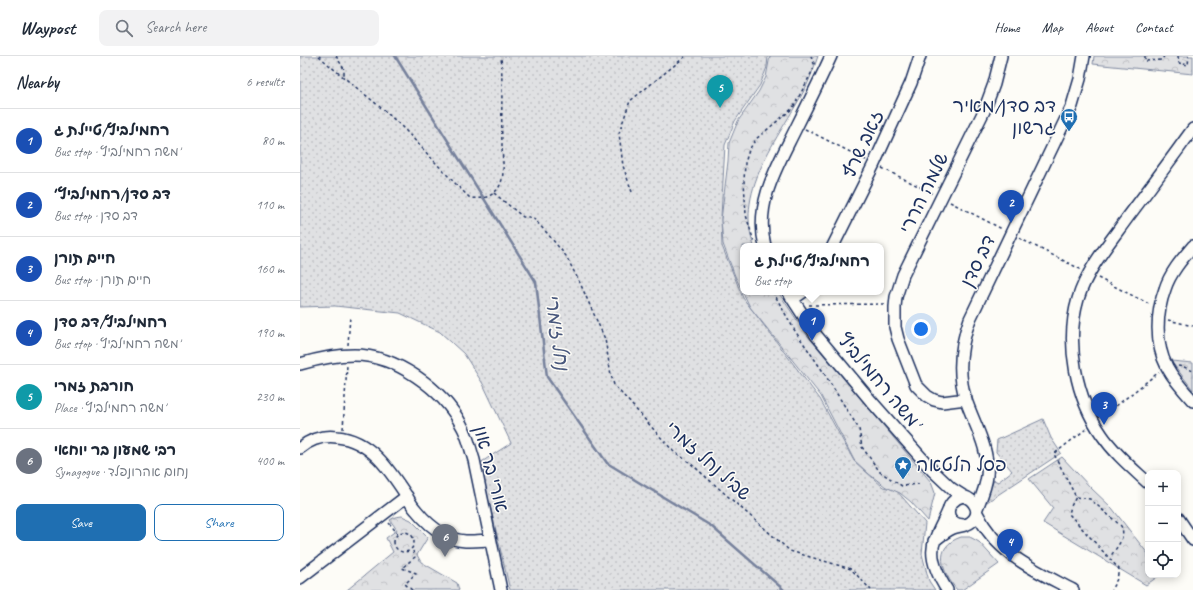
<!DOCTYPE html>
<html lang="en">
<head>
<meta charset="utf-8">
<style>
	:root { --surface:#fff; --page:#f2f2f3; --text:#1f2937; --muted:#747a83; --line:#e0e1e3; --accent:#1f6fb2 }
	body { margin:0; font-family:Caveat,"Playpen Sans Hebrew",sans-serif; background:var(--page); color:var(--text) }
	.controls { position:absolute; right:12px; bottom:12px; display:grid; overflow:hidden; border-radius:8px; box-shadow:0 2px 10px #0003 }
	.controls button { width:36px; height:36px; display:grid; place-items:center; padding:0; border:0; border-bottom:1px solid var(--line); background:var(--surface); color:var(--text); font:20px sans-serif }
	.you { position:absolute; left:621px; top:273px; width:14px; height:14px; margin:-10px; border:3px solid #fff; border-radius:50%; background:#1a73e8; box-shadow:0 0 0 6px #1a73e833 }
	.badge { display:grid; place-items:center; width:26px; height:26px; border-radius:50%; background:var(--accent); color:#fff; font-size:13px; font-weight:700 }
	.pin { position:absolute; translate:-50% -33px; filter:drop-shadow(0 1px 2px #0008) }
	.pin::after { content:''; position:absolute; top:21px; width:14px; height:12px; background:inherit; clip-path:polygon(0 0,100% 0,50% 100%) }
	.popup { position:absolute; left:440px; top:187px; width:144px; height:52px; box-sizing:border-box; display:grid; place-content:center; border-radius:8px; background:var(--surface); filter:drop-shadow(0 1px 3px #0005); font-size:13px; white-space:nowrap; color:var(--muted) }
	.popup b { font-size:15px; color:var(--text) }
	.popup::after { content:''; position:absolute; left:50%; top:100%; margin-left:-8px; border:8px solid transparent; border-top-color:var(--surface) }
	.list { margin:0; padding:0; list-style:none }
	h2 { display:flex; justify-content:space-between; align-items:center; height:52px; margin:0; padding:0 16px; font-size:17px }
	h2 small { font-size:13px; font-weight:400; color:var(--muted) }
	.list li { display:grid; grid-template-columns:26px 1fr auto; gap:12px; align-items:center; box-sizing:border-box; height:64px; padding:0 16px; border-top:1px solid var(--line) }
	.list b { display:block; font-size:15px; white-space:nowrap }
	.list p { margin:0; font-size:13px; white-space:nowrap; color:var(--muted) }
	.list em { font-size:13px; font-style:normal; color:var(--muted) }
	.actions { display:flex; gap:8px; padding:12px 16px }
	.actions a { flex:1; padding:9px 0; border:1px solid var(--accent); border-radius:8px; text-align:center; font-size:14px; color:var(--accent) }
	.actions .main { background:var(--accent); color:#fff }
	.icon { flex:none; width:22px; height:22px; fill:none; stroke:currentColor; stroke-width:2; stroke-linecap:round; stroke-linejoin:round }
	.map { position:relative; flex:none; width:893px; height:534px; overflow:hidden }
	header { display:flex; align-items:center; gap:24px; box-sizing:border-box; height:56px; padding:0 20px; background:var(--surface); border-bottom:1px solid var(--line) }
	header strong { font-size:19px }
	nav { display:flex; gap:22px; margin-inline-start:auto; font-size:14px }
	.search { width:280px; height:36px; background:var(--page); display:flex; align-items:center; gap:10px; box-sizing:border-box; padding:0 14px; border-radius:8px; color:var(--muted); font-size:15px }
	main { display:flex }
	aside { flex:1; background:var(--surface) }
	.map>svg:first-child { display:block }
</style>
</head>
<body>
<header>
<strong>Waypost</strong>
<div class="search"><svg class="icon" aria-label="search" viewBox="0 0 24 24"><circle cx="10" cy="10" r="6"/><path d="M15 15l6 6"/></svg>Search here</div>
<nav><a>Home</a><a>Map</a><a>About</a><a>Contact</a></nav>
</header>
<main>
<aside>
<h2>Nearby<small>6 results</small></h2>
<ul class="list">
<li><span class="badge" style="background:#1a4fb4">1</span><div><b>רחמילביץ/טיילת ג</b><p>Bus stop · משה רחמילביץ'</p></div><em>80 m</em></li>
<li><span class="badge" style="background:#1a4fb4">2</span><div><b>דב סדן/רחמילביץ׳</b><p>Bus stop · דב סדן</p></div><em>110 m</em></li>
<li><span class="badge" style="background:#1a4fb4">3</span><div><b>חיים תורן</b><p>Bus stop · חיים תורן</p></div><em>160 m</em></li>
<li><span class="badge" style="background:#1a4fb4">4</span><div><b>רחמילביץ/דב סדן</b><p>Bus stop · משה רחמילביץ'</p></div><em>190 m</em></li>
<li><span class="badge" style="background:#0f9aa8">5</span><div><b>חורבת זמרי</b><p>Place · משה רחמילביץ'</p></div><em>230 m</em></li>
<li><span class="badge" style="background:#6b7280">6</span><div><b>רבי שמעון בר יוחאי</b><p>Synagogue · נחום אהרונפלד</p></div><em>400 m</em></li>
</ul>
<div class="actions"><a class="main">Save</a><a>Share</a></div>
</aside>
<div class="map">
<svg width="893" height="534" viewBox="0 0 893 534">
	<defs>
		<pattern id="grass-dots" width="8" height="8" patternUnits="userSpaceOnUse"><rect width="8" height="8" fill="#e0e1e3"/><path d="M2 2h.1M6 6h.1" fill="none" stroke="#c0c1c5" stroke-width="1.8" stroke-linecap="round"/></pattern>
		<pattern id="park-crowns" width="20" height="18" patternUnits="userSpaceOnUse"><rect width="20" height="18" fill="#e0e1e3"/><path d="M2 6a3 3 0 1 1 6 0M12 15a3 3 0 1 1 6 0" fill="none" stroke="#c0c1c5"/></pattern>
	</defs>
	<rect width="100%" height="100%" fill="#fdfcf7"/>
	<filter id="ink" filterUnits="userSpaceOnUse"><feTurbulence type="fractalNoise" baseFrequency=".025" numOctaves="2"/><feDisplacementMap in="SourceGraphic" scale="8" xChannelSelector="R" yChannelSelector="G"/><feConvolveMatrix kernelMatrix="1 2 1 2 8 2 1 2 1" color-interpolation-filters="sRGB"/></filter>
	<g filter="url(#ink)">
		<path fill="url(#grass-dots)" stroke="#7e88a0" d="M0 0H468L467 11 460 29 435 65 425 89 421 161 422 190 443 242 520 343 554 405 583 431 596 434 625 467 622 498 629 525 635 534H210L180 407 211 387 183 328 164 298 140 276 100 257 35 250 0 251Z
			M743 363 751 382 761 397 687 446 686 441 694 424 698 426 712 415 696 396 697 384Z"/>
		<path fill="url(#park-crowns)" stroke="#7e88a0" d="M470 0H518C515 9 511 20 507 29 483 77 433 132 454 190H443V236H478L507 279 631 426 635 437 628 465 611 446 600 437 586 431 569 418 554 404 521 340 450 251 435 220 423 188 421 164 428 105 429 87 438 65 459 35 466 21Z
			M794 0H893V18L793 8Z
			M871 305 893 307V334Z
			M762 401 791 432 812 452 848 498V519H860L846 529 743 467 753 452 729 423Z
			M102 460 111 464 128 481 117 499 121 506 157 527 159 534H47L93 496 86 482 97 474 90 464 95 461Z
			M661 481H670L679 486 699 508 662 534H657C642 516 632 491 661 481Z"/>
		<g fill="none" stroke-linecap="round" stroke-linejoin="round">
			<path stroke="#76819c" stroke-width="2.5" d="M95 0 236 226 247 321 307 407 411 470 484 534"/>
			<defs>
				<path id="minor" d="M465 190C454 147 478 109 496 72 508 48 520 24 531 0
					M533 190 574 108 611 27 620 0
					M893 190C882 203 870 217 865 233 856 257 855 288 867 311 874 324 883 334 893 345
					M488 236 516 279 571 345 633 415 652 433 663 440
					M493 243 503 236
					M0 308C17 303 36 299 54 299 96 299 143 333 162 370 168 380 170 392 174 404L201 534
					M666 343 642 346 634 344 627 340 616 329 598 283 595 271V251L596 241 603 219 684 55 694 28 701 0
					M0 392C11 383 22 379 37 381 70 384 89 413 106 439 109 444 112 450 116 454 124 464 134 473 146 480 160 487 175 485 190 484
					M848 427C832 412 815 398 802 379 776 342 765 287 778 243 787 213 810 186 828 161 850 132 871 103 893 73
					M677 452C681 442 686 431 687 420 690 393 674 368 666 344 657 317 660 290 670 263L772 50 780 23 784 0
					M677 457C697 499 735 514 773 534
					M878 462 893 484
					M634 485C640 480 646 475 653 472 659 470 666 470 671 466 683 457 674 443 663 440 644 445 643 467 663 469
					M0 522 107 440
					M647 534C638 520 628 500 635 484 638 474 644 465 648 455"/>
			</defs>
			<use href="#minor" stroke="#1b2f5e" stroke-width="14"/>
			<path stroke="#1b2f5e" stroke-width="1.5" stroke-dasharray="3 3" stroke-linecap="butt" d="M19 0C47 26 80 48 107 76 128 98 148 121 170 142 182 143 192 142 199 131 206 119 202 102 202 89 201 59 203 30 201 0
				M36 0 44 13V21
				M511 0 515 10
				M845 0V5L862 4 864 0
				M878 0 879 7 888 9 889 0
				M505 73 566 104
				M582 112 632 137
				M332 136 323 110 319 77 330 45 386 0
				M194 137 223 161H232L247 177 266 200 280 227 305 283 311 319 314 329 373 395 389 406 490 495 551 513 571 534
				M650 146 702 173
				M719 182 780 213
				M454 186 446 159 444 125 445 107 449 94 456 83 493 52 514 12
				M798 222 851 249
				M473 236 495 275 522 314 559 373 562 391 580 416 602 430 619 428
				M509 249 585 248
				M868 264 893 270
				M48 289 50 260
				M878 310 884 311 893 315
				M802 361 859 316
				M43 373 47 309
				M786 373 754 398 776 441 771 450 769 458 819 513 817 523 811 534
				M776 441 790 443 821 470C827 481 816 492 810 501
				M89 467 98 478
				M94 486a10 10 0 1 1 20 0a10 10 0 1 1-20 0Z
				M112 534 105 528 116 517 102 512 115 501 112 492"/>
			<use href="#minor" stroke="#fdfcf7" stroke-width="11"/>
		</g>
	</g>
	<defs>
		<symbol id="bus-pin" viewBox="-11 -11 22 30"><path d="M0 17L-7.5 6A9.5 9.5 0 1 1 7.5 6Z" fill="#1f6fb2" stroke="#fdfcf7"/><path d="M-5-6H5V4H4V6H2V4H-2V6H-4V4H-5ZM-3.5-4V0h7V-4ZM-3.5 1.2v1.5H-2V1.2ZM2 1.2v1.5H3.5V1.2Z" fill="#fff"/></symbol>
		<symbol id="sight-pin" viewBox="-11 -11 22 30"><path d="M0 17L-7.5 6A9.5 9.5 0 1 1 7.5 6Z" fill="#1f6fb2" stroke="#fdfcf7"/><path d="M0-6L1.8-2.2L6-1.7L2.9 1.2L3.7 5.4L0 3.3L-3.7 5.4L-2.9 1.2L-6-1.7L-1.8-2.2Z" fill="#fff"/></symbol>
	</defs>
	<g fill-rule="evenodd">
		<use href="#bus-pin" x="759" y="51" width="20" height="27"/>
		<use href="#sight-pin" x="593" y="399" width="20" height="27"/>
	</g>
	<g text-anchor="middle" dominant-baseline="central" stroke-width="3" stroke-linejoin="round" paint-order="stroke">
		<g font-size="19" fill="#1b2f5e" stroke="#fdfcf7" text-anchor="end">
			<text x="756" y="50">דב סדן/מאיר<tspan x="756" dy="22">גרשון</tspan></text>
			<text x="616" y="409" text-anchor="start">פסל הלטאה</text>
		</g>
		<g font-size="19" fill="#1b2f5e" stroke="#fdfcf7">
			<text transform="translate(563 88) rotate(-65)">זאב שרף</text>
			<text transform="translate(624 137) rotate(-64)">שלמה הררי</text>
			<text transform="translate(678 205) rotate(-64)">דב סדן</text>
			<text transform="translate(579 325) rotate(50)">משה רחמילביץ'</text>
			<text transform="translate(408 405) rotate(42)">שביל נחל זמרי</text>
			<text transform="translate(191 413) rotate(75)">אורי בר און</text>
		</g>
		<g font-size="20" font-style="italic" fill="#49587d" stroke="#fdfcf7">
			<text transform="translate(257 276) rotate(82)">נחל זימרי</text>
		</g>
	</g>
</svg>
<div class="controls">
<button>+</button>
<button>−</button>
<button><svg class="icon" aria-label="locate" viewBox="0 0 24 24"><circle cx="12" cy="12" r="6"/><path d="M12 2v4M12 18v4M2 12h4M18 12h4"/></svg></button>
</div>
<div class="you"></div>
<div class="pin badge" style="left:512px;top:285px;background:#1a4fb4">1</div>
<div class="popup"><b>רחמילביץ/טיילת ג</b>Bus stop</div>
<div class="pin badge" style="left:711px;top:167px;background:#1a4fb4">2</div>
<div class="pin badge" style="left:804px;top:369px;background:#1a4fb4">3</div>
<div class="pin badge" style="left:710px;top:506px;background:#1a4fb4">4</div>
<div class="pin badge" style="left:420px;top:52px;background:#0f9aa8">5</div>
<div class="pin badge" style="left:145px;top:501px;background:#6b7280">6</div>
</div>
</main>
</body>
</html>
